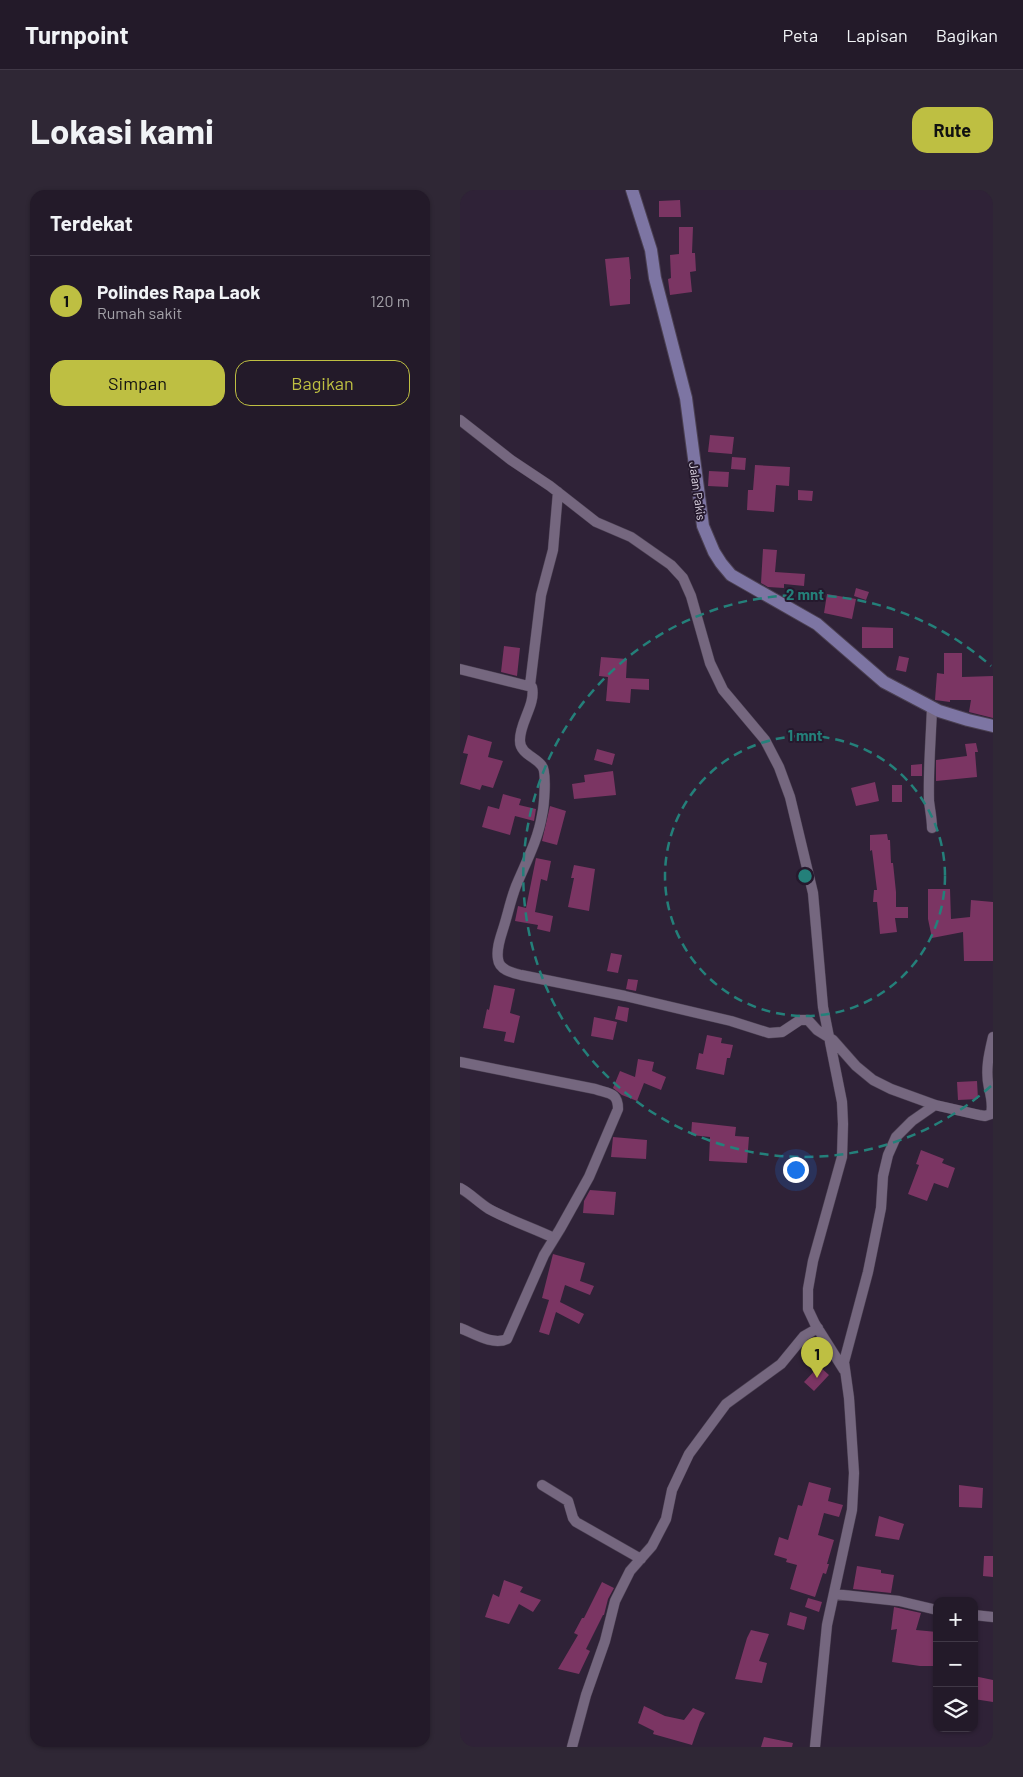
<!DOCTYPE html>
<html lang="id">
<head>
<meta charset="utf-8">
<style>
	:root { --surface:#231a29; --page:#2f2735; --text:#f1f3f6; --muted:#a3a1a8; --line:#403846; --accent:#bebf42 }
	body { margin:0; font-family:Barlow,sans-serif; background:var(--page); color:var(--text) }
	.controls { position:absolute; right:15px; bottom:15px; display:grid; overflow:hidden; border-radius:10px; box-shadow:0 1px 4px #0004 }
	.controls button { width:45px; height:45px; display:grid; place-items:center; padding:0; border:0; border-bottom:1px solid var(--line); background:var(--surface); color:var(--text); font:25px sans-serif }
	.you { position:absolute; left:335px; top:979px; width:18px; height:18px; margin:-12px; border:4px solid #fff; border-radius:50%; background:#1a73e8; box-shadow:0 0 0 8px #1a73e833 }
	.badge { display:grid; place-items:center; width:32px; height:32px; border-radius:50%; background:var(--accent); color:#111; font-size:16px; font-weight:700 }
	.pin { position:absolute; translate:-50% -41px; filter:drop-shadow(0 1px 2px #0008) }
	.pin::after { content:''; position:absolute; top:26px; width:18px; height:15px; background:inherit; clip-path:polygon(0 0,100% 0,50% 100%) }
	.list { margin:0; padding:0; list-style:none }
	h2 { display:flex; justify-content:space-between; align-items:center; height:65px; margin:0; padding:0 20px; font-size:21px }
	h2 small { font-size:16px; font-weight:400; color:var(--muted) }
	.list li { display:grid; grid-template-columns:32px 1fr auto; gap:15px; align-items:center; box-sizing:border-box; height:90px; padding:0 20px; border-top:1px solid var(--line) }
	.list b { display:block; font-size:19px; white-space:nowrap }
	.list p { margin:0; font-size:16px; white-space:nowrap; color:var(--muted) }
	.list em { font-size:16px; font-style:normal; color:var(--muted) }
	.actions { display:flex; gap:10px; padding:15px 20px }
	.actions a { flex:1; padding:11px 0; border:1px solid var(--accent); border-radius:15px; text-align:center; font-size:18px; color:var(--accent) }
	.actions .main { background:var(--accent); color:#111 }
	.icon { flex:none; width:28px; height:28px; fill:none; stroke:currentColor; stroke-width:2; stroke-linecap:round; stroke-linejoin:round }
	.map { position:relative; flex:none; width:533px; height:1557px; overflow:hidden; border-radius:15px }
	header { display:flex; align-items:center; gap:30px; box-sizing:border-box; height:70px; padding:0 25px; background:var(--surface); border-bottom:1px solid var(--line) }
	header strong { font-size:24px }
	nav { display:flex; gap:28px; margin-inline-start:auto; font-size:18px }
	.intro { display:flex; align-items:center; justify-content:space-between; box-sizing:border-box; height:120px; padding:0 30px }
	h1 { margin:0; font-size:35px }
	.button { padding:12px 22px; border-radius:15px; background:var(--accent); color:#111; font-size:18px; font-weight:700 }
	main { display:flex; gap:30px; padding:0 30px }
	aside { flex:1; background:var(--surface); border-radius:15px; box-shadow:0 1px 4px #0004 }
	.map>svg:first-child { display:block }
</style>
</head>
<body>
<header>
<strong>Turnpoint</strong>
<nav><a>Peta</a><a>Lapisan</a><a>Bagikan</a></nav>
</header>
<div class="intro"><h1>Lokasi kami</h1><a class="button">Rute</a></div>
<main>
<aside>
<h2>Terdekat<small></small></h2>
<ul class="list">
<li><span class="badge">1</span><div><b>Polindes Rapa Laok</b><p>Rumah sakit</p></div><em>120 m</em></li>
</ul>
<div class="actions"><a class="main">Simpan</a><a>Bagikan</a></div>
</aside>
<div class="map">
<svg width="533" height="1557" viewBox="0 0 533 1557">
	<rect width="100%" height="100%" fill="#2f2237"/>
	<path fill="#7b3563" d="M220 10 221 27H199V11Z
		M219 37H233L232 63H235L236 81 230 82 232 102 210 105 208 89 211 88 210 65 219 64Z
		M169 67 171 89H170V114L150 116 145 69Z
		M250 245 274 247 272 264 248 262Z
		M272 267 286 268 285 280 271 279Z
		M295 275 330 277 329 296 316 295 314 322 287 320 288 300H293Z
		M249 281 269 282 268 297 248 296Z
		M338 300 353 301 352 311 338 310Z
		M303 359 317 360 315 382 345 384 344 396 324 394V398L308 397 301 393Z
		M396 398 409 402 406 410 394 406Z
		M367 404 396 409 392 429 364 423Z
		M402 437 433 438V458H402Z
		M44 456 60 458 57 486 41 482Z
		M484 463H502V487L533 486V528L509 522 511 510H490V512L475 510 477 483 484 484Z
		M439 466 449 468 446 482 436 480Z
		M141 467 167 469 166 488 189 489V500L171 499 170 513 146 511 148 487 139 486Z
		M8 545 32 552 28 567 43 571 33 598 22 595 20 600 0 594 8 564 3 563Z
		M516 553 518 562H515L517 587 476 591V570L507 566 505 554Z
		M137 559 155 564 152 575 134 570Z
		M462 574V586H451V575Z
		M153 581 156 605 114 609 112 594 125 592 124 585Z
		M415 592 419 611 396 616 391 598Z
		M432 595H442V612H432Z
		M43 604 61 609 59 615 76 619 74 631 55 626 50 645 22 637 28 616 39 619Z
		M90 616 106 621 97 655 82 651Z
		M427 644 428 650H430L431 673H433L436 702V717H448V728H435L437 742 420 744 417 712H413L414 700H417L412 660 410 661V645Z
		M76 668 91 671 87 691 81 689 75 722 93 726 90 742 77 739 78 735 55 731 58 716 66 718Z
		M114 675 135 679 129 721 108 717 114 688H111Z
		M468 699H490L491 729 510 727 511 710 533 712V771H504L503 742 472 748 468 729Z
		M151 763 162 765 158 783 147 781Z
		M168 789 178 790 176 801 166 799Z
		M34 795 55 799 50 823 60 826 54 853 44 851 46 842 23 838 27 819 29 820Z
		M158 816 169 818 167 832 155 829Z
		M134 827 157 832 153 850 131 846Z
		M247 845 262 848 261 853 273 855 270 868H267L264 885 236 879 239 863 243 864Z
		M178 869 194 872 192 881 206 887 201 900 184 893 177 911 162 905 153 898 160 881 175 887Z
		M517 891 518 909 498 910 497 892Z
		M232 932 276 937 275 946 289 947 287 973 249 971 250 947 231 945Z
		M153 947 187 950 186 969 151 967Z
		M461 960 484 969 482 973 495 978 488 998 474 993 467 1011 448 1004 459 975 456 974Z
		M130 1000 156 1002 154 1025 123 1023 124 1011Z
		M93 1064 125 1073 120 1091 134 1096 130 1105 105 1095 100 1112 124 1124 119 1134 96 1122 89 1145 79 1142 89 1110 82 1108Z
		M359 1176 369 1185 354 1201 344 1192Z
		M349 1292 371 1298 368 1311 383 1315 379 1327 364 1323 358 1345 374 1350 367 1374H369L366 1384 363 1383 355 1407 330 1399 337 1375 326 1372 327 1369 314 1365 319 1347 328 1350 338 1315 342 1316Z
		M499 1295 523 1298 522 1318 499 1317Z
		M419 1326 444 1334 439 1350 415 1346Z
		M524 1366H533V1387L523 1386Z
		M397 1376 421 1380V1383L434 1385 431 1403 393 1399Z
		M44 1390 63 1397 60 1402 81 1410 73 1422 59 1414 49 1434 25 1427 33 1404 39 1407Z
		M142 1392 154 1398 148 1409 144 1425H143L126 1459 130 1461 119 1484 98 1479 118 1445 114 1443 122 1428H124Z
		M348 1408 362 1412 359 1422 345 1417Z
		M434 1417 461 1423 456 1440 477 1442V1476H460L432 1472 437 1439 431 1440Z
		M330 1422 347 1427 344 1440 327 1435Z
		M291 1440 309 1444 299 1471 307 1473 302 1493 275 1489 287 1448Z
		M514 1486 533 1490V1512L514 1509Z
		M184 1516 205 1526 224 1530 233 1518 245 1523 240 1532 232 1555 193 1544 194 1541 178 1533Z
		M304 1547 333 1553 332 1557H301Z"/>
	<g fill="none" stroke-linecap="round" stroke-linejoin="round">
		<defs>
			<path id="street" d="M0 230 51 270 90 296 136 332 171 347 211 375 223 388 231 406 250 473 263 500 305 550 319 577 330 607 353 703 363 817 382 912 383 934 382 967 353 1071 348 1099V1119L355 1134 384 1180
				M0 479 72 497C76 515 59 533 60 551 60 564 76 567 82 576 87 582 84 617 82 625 78 650 66 672 56 696 51 709 48 723 44 736 41 746 36 758 38 769 39 780 53 783 61 785L165 806 271 831 309 843 322 842 340 830H348L357 840 373 850 396 876 413 890 431 899 475 915
				M70 495 81 405 93 360 98 302
				M472 638C472 629 470 620 469 611 468 580 471 548 472 517
				M0 872 135 899C149 904 158 902 158 919L129 987 100 1039 84 1065 47 1149C33 1156 13 1143 0 1138
				M0 998C11 1004 18 1012 29 1019 49 1030 73 1038 94 1048
				M82 1295 108 1311 113 1328 116 1332 181 1369
				M374 1404 439 1411 477 1420
				M514 1425 533 1427
				M112 1557 126 1505 145 1451 155 1411 170 1381 192 1356 206 1329 212 1300 229 1264 266 1214 321 1174 344 1146 358 1138
				M355 1557 367 1435 392 1320 394 1283 389 1208 384 1172 408 1082 421 1018 423 986 428 965 436 947 452 931 475 915 519 925 525 926 531 924C533 916 531 906 529 898 525 880 529 864 533 847"/>
			<path id="secondary" d="M172 0 191 60 195 88 226 208 243 336 254 362 261 373 271 385 357 434 424 492 479 521 508 530 533 536"/>
		</defs>
		<use href="#street" stroke="#4b4052" stroke-width="11"/>
		<use href="#secondary" stroke="#4b4052" stroke-width="14"/>
		<use href="#street" stroke="#75677f" stroke-width="10"/>
		<use href="#secondary" stroke="#7d75a3" stroke-width="12"/>
	</g>
	<g fill="none" stroke="#24807a" stroke-width="2.5" stroke-dasharray="9 6">
		<circle cx="345" cy="686" r="140"/>
		<path d="M531 896A281 281 0 1 1 531 476"/>
	</g>
	<g text-anchor="middle" dominant-baseline="central" stroke-width="4" stroke-linejoin="round" paint-order="stroke">
		<g font-size="12" fill="#dfd7e5" stroke="#25192d">
			<text transform="translate(238 301) rotate(82)">Jalan Pakis</text>
		</g>
	</g>
	<circle cx="345" cy="686" r="8" fill="#24807a" stroke="#25192d" stroke-width="2.5"/>
	<g font-size="15" text-anchor="middle" font-weight="bold" fill="#24807a" stroke="#25192d" stroke-width="4" stroke-linejoin="round" paint-order="stroke">
		<text x="345" y="410">2 mnt</text>
		<text x="345" y="551">1 mnt</text>
	</g>
</svg>
<div class="controls">
<button>+</button>
<button>−</button>
<button><svg class="icon" aria-label="layers" viewBox="0 0 24 24"><path d="M12 4l9 5-9 5-9-5zM3 14l9 5 9-5"/></svg></button>
</div>
<div class="you"></div>
<div class="pin badge" style="left:357px;top:1188px">1</div>
</div>
</main>
</body>
</html>
